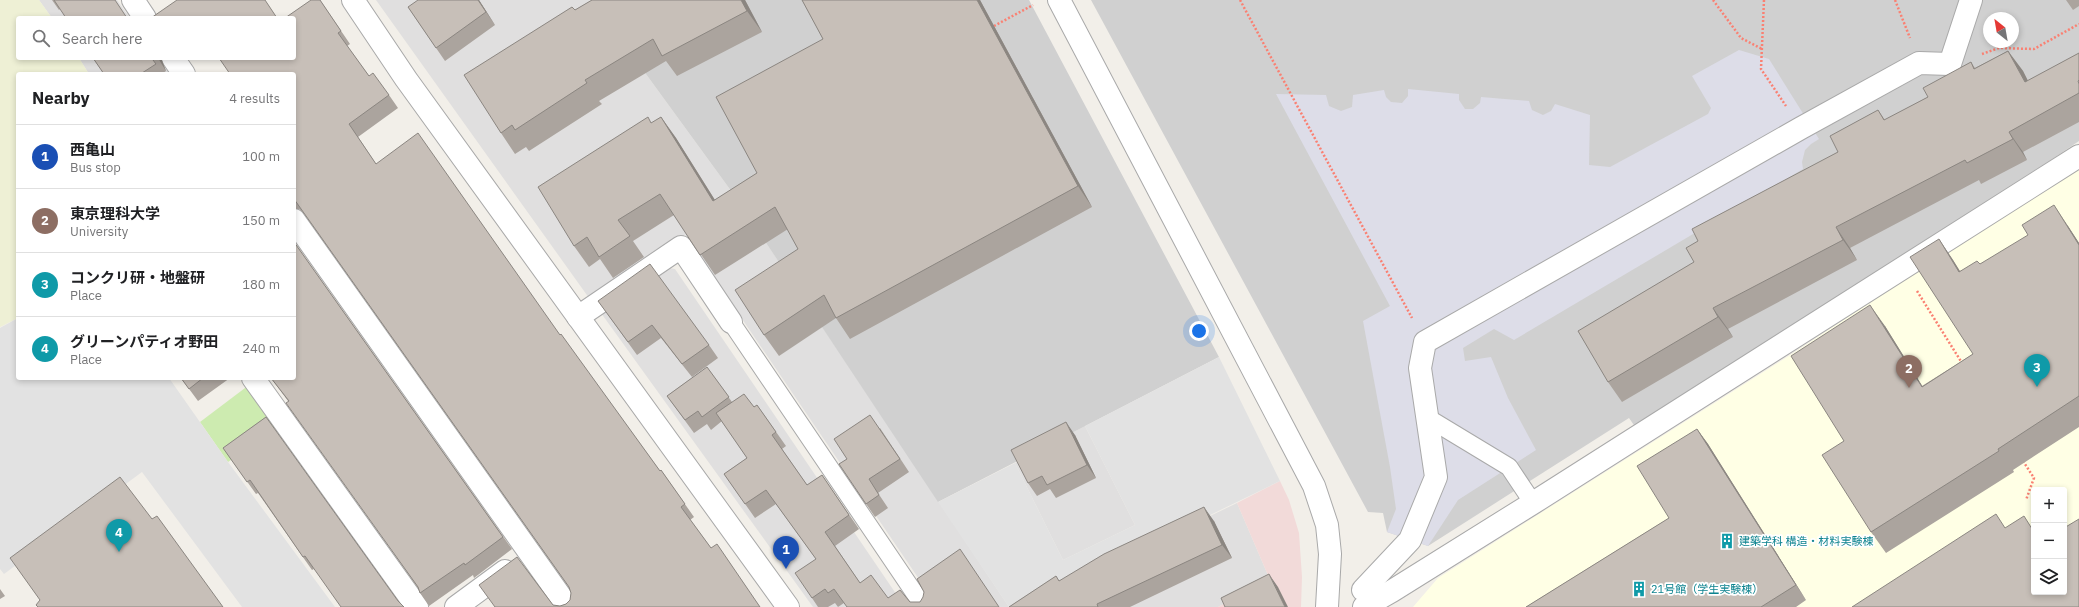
<!DOCTYPE html>
<html lang="en">
<head>
<meta charset="utf-8">
<style>
	:root { --surface:#fff; --page:#f6f6f6; --text:#202124; --muted:#757577; --line:#e0e0e0; --accent:#111827 }
	body { margin:0; font-family:"IBM Plex Sans","Noto Sans JP",sans-serif; background:var(--page); color:var(--text) }
	.controls { position:absolute; right:12px; bottom:12px; display:grid; overflow:hidden; border-radius:4px; box-shadow:0 2px 6px #0003 }
	.controls button { width:36px; height:36px; display:grid; place-items:center; padding:0; border:0; border-bottom:1px solid var(--line); background:var(--surface); color:var(--text); font:20px sans-serif }
	.compass { position:absolute; left:1983px; top:12px; width:36px; height:36px; border-radius:50%; background:var(--surface); box-shadow:0 2px 6px #0003; rotate:329deg }
	.you { position:absolute; left:1199px; top:331px; width:14px; height:14px; margin:-10px; border:3px solid #fff; border-radius:50%; background:#1a73e8; box-shadow:0 0 0 6px #1a73e833 }
	.badge { display:grid; place-items:center; width:26px; height:26px; border-radius:50%; background:var(--accent); color:#fff; font-size:13px; font-weight:700 }
	.pin { position:absolute; translate:-50% -33px; filter:drop-shadow(0 1px 2px #0008) }
	.pin::after { content:''; position:absolute; top:21px; width:14px; height:12px; background:inherit; clip-path:polygon(0 0,100% 0,50% 100%) }
	.list { margin:0; padding:0; list-style:none }
	h2 { display:flex; justify-content:space-between; align-items:center; height:52px; margin:0; padding:0 16px; font-size:17px }
	h2 small { font-size:13px; font-weight:400; color:var(--muted) }
	.list li { display:grid; grid-template-columns:26px 1fr auto; gap:12px; align-items:center; box-sizing:border-box; height:64px; padding:0 16px; border-top:1px solid var(--line) }
	.list b { display:block; font-size:15px; white-space:nowrap }
	.list p { margin:0; font-size:13px; white-space:nowrap; color:var(--muted) }
	.list em { font-size:13px; font-style:normal; color:var(--muted) }
	.icon { flex:none; width:22px; height:22px; fill:none; stroke:currentColor; stroke-width:2; stroke-linecap:round; stroke-linejoin:round }
	.map { position:relative; flex:none; width:2079px; height:607px; overflow:hidden }
	.search { position:absolute; background:var(--surface); box-shadow:0 2px 6px #0003; left:16px; top:16px; width:280px; height:44px; display:flex; align-items:center; gap:10px; box-sizing:border-box; padding:0 14px; border-radius:4px; color:var(--muted); font-size:15px }
	.panel { position:absolute; background:var(--surface); box-shadow:0 2px 6px #0003; left:16px; top:72px; width:280px; height:308px; border-radius:4px }
	.map>svg:first-child { display:block }
</style>
</head>
<body>
<div class="map">
<svg width="2079" height="607" viewBox="0 0 2079 607">
	<rect width="100%" height="100%" fill="#f2efe9"/>
	<path fill="#e0dfdf" d="M39 0H117L130 18H52Z
		M376 0H592L737 199 1009 607H938L685 235 589 298Z
		M79 58H158L170 74H89Z
		M669 268 675 269 905 607H813L601 313Z
		M1085 426 1135 525 1063 560 1015 463Z
		M1237 503 1270 580 1218 607H1021Z"/>
	<path fill="#f2dad9" d="M1280 481 1289 500 1299 533 1302 577 1301 607H1218L1270 580 1237 503Z"/>
	<path fill="#ffffe5" fill-rule="evenodd" d="M2079 165V607H1413L1438 578 1798 350ZM2034 490H2064V592H2034Z"/>
	<path fill="#d0d0d0" fill-rule="evenodd" d="M592 0H1029L1219 357 938 502 737 199Z
		M1091 0H2079V141L1961 221 1636 428 1629 418 1428 546 1387 532 1383 513 1368 512ZM1989 18H2013V42H1989Z"/>
	<path fill="#eef0d5" d="M0 0H39L52 18H18V58H79L89 74H18V318L0 327Z"/>
	<path fill="#cdebb0" d="M249 385 278 426 228 462 200 422Z"/>
	<path fill="#e2e2e2" d="M18 318V378H169L228 462 335 607H242L142 472 4 574 0 569V328Z
		M1219 357 1280 481 1021 607H1009L938 502 1015 463 1063 560 1135 525 1085 426Z"/>
	<path fill="#dddde8" d="M1739 50 1769 59 1819 139 1811 144 1805 150 1802 162 1803 169 1514 340 1494 329 1463 348 1465 361 1491 357 1508 398 1536 450 1458 500 1428 546 1387 532 1396 509 1390 467 1363 321 1390 306 1276 94 1326 95 1329 106 1341 111 1352 107 1353 95 1384 90 1386 97 1391 102 1402 103 1408 96V89L1459 94V100L1465 109H1473L1480 103 1481 97 1529 101 1532 110 1543 115 1551 111 1555 104 1590 115 1589 165 1610 167 1708 114 1711 108 1692 76Z"/>
	<g fill="none" stroke-linecap="round" stroke-linejoin="round">
		<defs>
			<path id="service" d="M731 322 924 607
				M1428 418 1509 467 1533 503"/>
			<path id="pedestrian" d="M1363 590 1410 540 1436 477 1420 368 1425 342 1801 128 1919 63 1950 64 1971 0"/>
			<path id="minor" d="M133 0 145 18
				M173 58 184 74
				M294 220 568 607
				M578 317 681 247 731 322
				M253 378 417 607
				M456 607 505 571
				M1364 607 1392 591 1533 503 2079 156"/>
			<path id="tertiary" d="M353 0 406 79 788 607
				M1059 0 1314 486 1327 525 1330 554 1327 607"/>
		</defs>
		<use href="#service" stroke="#a9a9a9" stroke-width="19"/>
		<use href="#pedestrian" stroke="#a9a9a9" stroke-width="24"/>
		<use href="#minor" stroke="#a9a9a9" stroke-width="24"/>
		<use href="#tertiary" stroke="#a9a9a9" stroke-width="24"/>
		<path stroke="#fa8072" stroke-width="2.5" stroke-dasharray="2 2" stroke-linecap="butt" d="M1240 0 1412 318
			M1713 0 1741 38 1762 49
			M1764 0 1761 69 1786 106
			M1895 0 1910 38
			M994 26 1033 5
			M1982 54 1999 48 2034 49 2079 24
			M1917 291 1962 363
			M2023 461 2034 478 2026 500"/>
		<use href="#service" stroke="#fff" stroke-width="17"/>
		<use href="#pedestrian" stroke="#fff" stroke-width="22"/>
		<use href="#minor" stroke="#fff" stroke-width="22"/>
		<use href="#tertiary" stroke="#fff" stroke-width="22"/>
	</g>
	<path fill="#aba49e" d="M52 0H115L60 9 59 10Z
		M320 0 350 44 347 46 369 76 389 95 398 108 358 137 376 164 560 335 660 471 661 470 694 517 690 520 711 548 760 607H495L553 605 560 606 566 604 570 600 571 593 569 587 304 213 299 209H294V74Z
		M479 0 495 25 445 61 408 7Z
		M592 0H745L762 32 677 76 666 61 599 101 602 104 529 151 526 147 515 154 501 133 575 10Z
		M802 0H980L1092 207 850 339 836 318 779 356 764 335 798 249 788 229 715 275 674 215 633 241 644 257 613 278 600 259 589 267 574 246 652 123 661 117 676 138 715 200 757 173 823 39Z
		M2066 0H2079V6L2073 10Z
		M2008 51 2023 71 2028 81 2079 53V122L2023 152 2027 160 1981 184 1979 180 1850 248 1857 260 1728 329 1733 337 1622 402 1608 382 1694 262 1698 241 1838 152 1878 110 1885 120 1928 97 1971 62 1975 68Z
		M93 58H161L166 71 163 73V74H104Z
		M2068 226 2079 243V427L2013 470 2014 472 1886 553 1871 532 1844 441 1885 326 1922 386 1973 354 1939 239 1953 260 1960 271 1980 264Z
		M294 242 512 549 474 578 473 575 429 606 420 593 418 588 288 401 271 378H294Z
		M598 301 709 345 718 358 692 377 661 338 637 355Z
		M707 367 732 402 754 407 757 405 786 446 782 449 807 485 822 475 859 529 835 546 860 583 888 598 910 602 1000 607 844 603 838 607 835 603 828 607H818L812 598 816 559 776 504 755 518 724 474 747 458 722 421 711 430 707 424 694 433 667 396Z
		M181 378H230L198 401Z
		M266 417 314 569 312 570 258 493 256 494 223 448Z
		M880 428 909 472 878 493 888 508 875 517 839 464 847 459Z
		M1697 429 1708 444 1806 600 1796 607H1526L1669 518Z
		M1075 435 1096 478 1056 498 1050 489 1037 496 1028 483Z
		M1214 521 1232 558 1130 607H1009L1056 576 1059 581Z
		M0 589 5 596 0 599Z"/>
	<path fill="#8b8681" d="M478 0H479L495 25 486 12Z
		M741 0H745L762 32 747 11Z
		M977 0H980L1092 207 1078 186Z
		M2008 51 2023 71 2039 103 2025 82Z
		M158 58H161L166 71Z
		M661 117 676 138 728 221 713 201Z
		M2009 132 2023 152 2027 160 2013 139Z
		M2054 205 2068 226 2079 243V245Z
		M1836 227 1850 248 1857 260 1843 240Z
		M1939 239 1953 260 1973 293 1959 272Z
		M1870 305 1885 326 1936 408 1922 387Z
		M1713 308 1728 329 1733 337 1718 317Z
		M1066 422 1075 435 1096 478 1087 465Z
		M1697 429 1708 444 1806 600 1796 585Z
		M1204 507 1214 521 1232 558 1222 545Z
		M1269 574 1278 587 1288 607H1285Z"/>
	<path fill="#c7bfb8" stroke="#8b8681" d="M54 0H115L127 18H66Z
		M177 0H265L277 18H151Z
		M311 0H320L341 31 338 33 369 76 373 73 389 95 349 124 376 164 418 133 560 335 561 334 660 471 661 470 685 504 681 507 711 548 717 544 760 607H495L479 585 517 557 553 605 560 606 566 604 570 600 571 593 569 587 294 199V74H229H230L219 58H294V18H285Z
		M418 0H478L486 12 436 48 408 7Z
		M592 0H741L747 11 662 56 653 39 585 80 587 83 515 130 512 125 501 133 464 75 572 7 575 10Z
		M802 0H977L1078 186 836 318 824 295 764 335 735 290 798 249 775 207 700 255 660 194 618 220 630 236 599 257 587 237 574 246 538 187 648 117 651 123 661 117 713 201 757 173 716 97 823 39Z
		M2008 51 2025 82 2079 53V80L2078 81 2079 84V93L2009 132 2013 139 1967 163 1965 160 1836 227 1843 240 1713 308 1718 317 1608 382 1578 331 1694 262 1686 248 1698 241 1692 229 1838 152 1830 136 1878 110 1884 120 1928 97 1923 88 1971 62 1974 69Z
		M93 58H157L153 60 156 64 142 73V74H104Z
		M2054 205 2079 245V396L1998 449 1999 451 1871 532 1822 455 1844 441 1791 356 1870 305 1922 387 1973 354 1910 257 1939 239 1959 272 1977 261 1980 264 2028 235 2022 225Z
		M294 242 503 537 465 565 464 563 420 593 418 587 286 403 289 401 271 378H294Z
		M650 264 709 345 682 364 652 325 628 342 598 301Z
		M707 367 729 397 702 417 698 411 685 420 667 396Z
		M181 378H203L189 389Z
		M744 394 754 407 757 405 776 432 772 435 807 485 822 475 849 515 825 532 860 583 871 575 888 598 900 590 910 602H920L923 597 924 592 917 579 960 549 999 607H847L834 589 828 593 825 589 812 598 795 573 816 559 766 490 745 504 724 474 747 458 716 413Z
		M870 415 900 459 869 479 879 495 866 504 839 464 847 459 834 439Z
		M266 417 398 601 404 607H341L305 556 303 557 250 480 247 482 223 448Z
		M1066 422 1087 465 1047 485 1042 476 1028 483 1011 450Z
		M1697 429 1796 585 1761 607H1526L1669 518 1637 466Z
		M120 477 152 519 157 516 223 607H38L36 605 40 600 10 558Z
		M1204 507 1222 545 1097 604 1098 607H1009L1056 576 1059 581 1104 554Z
		M1996 514 2005 528 2024 516 2034 532V592H2064V528L2079 519V607H1852Z
		M1269 574 1285 607H1225L1221 598Z"/>
	<defs>
		<symbol id="building-bare" viewBox="-9 -9 18 18"><path d="M-4-6H4V6H1V3H-1V6H-4ZM-2.5-4.3h1.7v1.8h-1.7ZM.8-4.3h1.7v1.8H.8ZM-2.5-1h1.7V.8h-1.7ZM.8-1h1.7V.8H.8Z" fill="#0f9aa8" stroke="#fff" stroke-width="2.5" paint-order="stroke"/></symbol>
	</defs>
	<g fill-rule="evenodd">
		<use href="#building-bare" x="1716" y="530" width="22" height="22"/>
		<use href="#building-bare" x="1628" y="578" width="22" height="22"/>
	</g>
	<g text-anchor="middle" dominant-baseline="central" stroke-width="3.5" stroke-linejoin="round" paint-order="stroke">
		<g font-size="11" fill="#0d838f" stroke="#fff" text-anchor="start">
			<text x="1739" y="541">建築学科 構造・材料実験棟</text>
			<text x="1651" y="589">21号館（学生実験棟）</text>
		</g>
	</g>
</svg>
<div class="controls">
<button>+</button>
<button>−</button>
<button><svg class="icon" aria-label="layers" viewBox="0 0 24 24"><path d="M12 4l9 5-9 5-9-5zM3 14l9 5 9-5"/></svg></button>
</div>
<svg class="compass" viewBox="-18 -18 36 36"><path d="M0-13l5 13h-10z" fill="#e53935"/><path d="M0 13l5-13h-10z" fill="#757577"/></svg>
<div class="you"></div>
<div class="pin badge" style="left:786px;top:569px;background:#1a4fb4">1</div>
<div class="pin badge" style="left:1909px;top:388px;background:#8d6e63">2</div>
<div class="pin badge" style="left:2037px;top:387px;background:#0f9aa8">3</div>
<div class="pin badge" style="left:119px;top:552px;background:#0f9aa8">4</div>
<div class="search"><svg class="icon" aria-label="search" viewBox="0 0 24 24"><circle cx="10" cy="10" r="6"/><path d="M15 15l6 6"/></svg>Search here</div>
<section class="panel">
<h2>Nearby<small>4 results</small></h2>
<ul class="list">
<li><span class="badge" style="background:#1a4fb4">1</span><div><b>西亀山</b><p>Bus stop</p></div><em>100 m</em></li>
<li><span class="badge" style="background:#8d6e63">2</span><div><b>東京理科大学</b><p>University</p></div><em>150 m</em></li>
<li><span class="badge" style="background:#0f9aa8">3</span><div><b>コンクリ研・地盤研</b><p>Place</p></div><em>180 m</em></li>
<li><span class="badge" style="background:#0f9aa8">4</span><div><b>グリーンパティオ野田</b><p>Place</p></div><em>240 m</em></li>
</ul>
</section>
</div>
</body>
</html>
